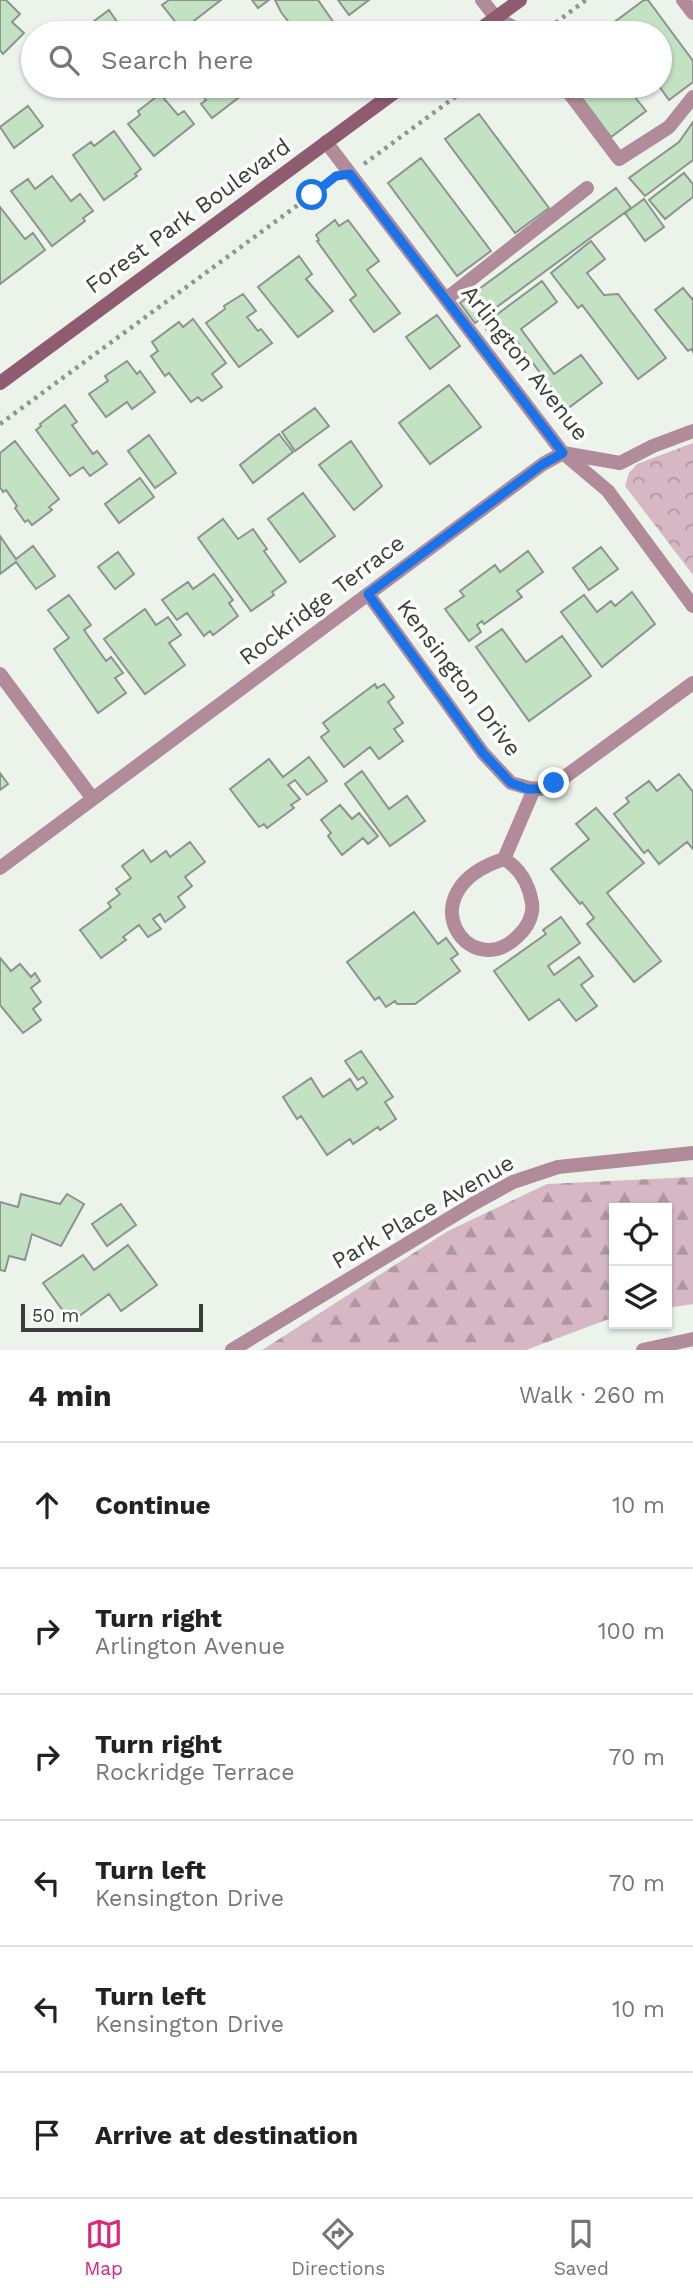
<!DOCTYPE html>
<html lang="en">
<head>
<meta charset="utf-8">
<style>
	:root { --surface:#fff; --page:#f6f6f6; --text:#222; --muted:#767676; --line:#e0e0e0; --accent:#db2777 }
	body { margin:0; font-family:"Work Sans",sans-serif; background:var(--page); color:var(--text) }
	.controls { position:absolute; right:21px; bottom:21px; display:grid; overflow:hidden; border-radius:0px; box-shadow:0 2px 5px #0004 }
	.controls button { width:63px; height:63px; display:grid; place-items:center; padding:0; border:0; border-bottom:2px solid var(--line); background:var(--surface); color:var(--text); font:35px sans-serif }
	.scale { position:absolute; left:21px; bottom:18px; width:182px; box-sizing:border-box; padding-left:7px; border:4px solid #3a3d3a; border-top:0; font-size:19px; line-height:24px; white-space:nowrap; color:#3a3d3a; -webkit-text-stroke:5px #fcfffc; paint-order:stroke }
	.stop { position:absolute; width:21px; height:21px; margin:-16px; border:5px solid #1a73e8; border-radius:50%; background:#fff }
	.stop.end { background:#1a73e8; border-color:#fff; box-shadow:0 2px 7px #0008 }
	.list { margin:0; padding:0; list-style:none }
	h2 { display:flex; justify-content:space-between; align-items:center; height:91px; margin:0; padding:0 28px; font-size:30px }
	h2 small { font-size:23px; font-weight:400; color:var(--muted) }
	.list li { display:grid; grid-template-columns:46px 1fr auto; gap:21px; align-items:center; box-sizing:border-box; height:126px; padding:0 28px; border-top:2px solid var(--line) }
	.list b { display:block; font-size:26px; white-space:nowrap }
	.list p { margin:0; font-size:23px; white-space:nowrap; color:var(--muted) }
	.list em { font-size:23px; font-style:normal; color:var(--muted) }
	.icon { flex:none; width:38px; height:38px; fill:none; stroke:currentColor; stroke-width:2; stroke-linecap:round; stroke-linejoin:round }
	.map { position:relative; flex:none; width:693px; height:1350px; overflow:hidden }
	.search { position:absolute; background:var(--surface); box-shadow:0 2px 5px #0004; left:21px; right:21px; top:21px; height:77px; display:flex; align-items:center; gap:18px; box-sizing:border-box; padding:0 24px; border-radius:38px; color:var(--muted); font-size:26px }
	.sheet { height:847px; background:var(--surface) }
	nav { display:flex; justify-content:space-around; align-items:center; box-sizing:border-box; height:98px; border-top:2px solid var(--line); background:var(--surface); font-size:19px; color:var(--muted) }
	nav a { display:grid; justify-items:center; gap:4px }
	nav .on { color:var(--accent) }
	.map>svg:first-child { display:block }
</style>
</head>
<body>
<div class="map">
<svg width="693" height="1350" viewBox="0 0 693 1350">
	<defs>
		<pattern id="forest-firs" width="22" height="20" patternUnits="userSpaceOnUse" patternTransform="scale(1.75)"><rect width="22" height="20" fill="#d6b8c4"/><path d="M5 1l3.5 6h-7zM16 11l3.5 6h-7z" fill="#af97a0"/></pattern>
		<pattern id="park-crowns" width="20" height="18" patternUnits="userSpaceOnUse" patternTransform="scale(1.75)"><rect width="20" height="18" fill="#d6b8c4"/><path d="M2 6a3 3 0 1 1 6 0M12 15a3 3 0 1 1 6 0" fill="none" stroke="#af97a0"/></pattern>
	</defs>
	<rect width="100%" height="100%" fill="#ebf3eb"/>
	<path fill="url(#forest-firs)" d="M693 1177V1304L667 1308V1208H614V1317L526 1350H262L448 1231 547 1184Z"/>
	<path fill="url(#park-crowns)" d="M693 443V575L625 486 629 473 637 464Z"/>
	<path fill="#c3e1c3" stroke="#8d948d" stroke-width="2" d="M0 0H6L20 14 12 22 24 33 3 54 0 50Z
		M169 0H221L182 30 162 5Z
		M252 0H269L258 8Z
		M275 0H318L334 23 320 33H297L281 12Z
		M338 0H369L349 15Z
		M644 0H648L693 61V82L669 100 659 86 660 33H620L613 23Z
		M109 10 122 29 117 33H78Z
		M195 86H246L243 88 246 92 212 118 201 104 206 100Z
		M573 86H626L646 111 611 137Z
		M160 94 178 115 184 111 194 124 154 156 128 124 140 115 138 111Z
		M28 106 43 126 14 148 0 127Z
		M479 114 549 208 515 233 445 139Z
		M693 122V160L645 196 629 178 679 142Z
		M114 131 141 169 135 174 137 176 104 200 73 155 91 142 94 146Z
		M421 158 491 251 457 276 388 183Z
		M684 173 693 184V197L665 219 649 200Z
		M52 176 71 201 80 194 93 211 83 218 85 221 52 246 11 191 28 179 35 189Z
		M616 188 631 208 475 323 460 303Z
		M644 199 664 227 645 241 625 213Z
		M0 207 25 239 33 233 45 250 0 284Z
		M335 220 339 226 348 220 379 261 367 270 400 313 374 332 350 300 356 295 317 241 319 240 316 235Z
		M591 241 605 259 587 273 604 295 618 294 666 358 638 379 582 305 578 308 551 273Z
		M299 256 312 274 306 279 333 311 298 337 258 287Z
		M542 281 557 302 521 329 554 374 581 355 602 383 567 409 512 335 498 346 483 325Z
		M683 288 692 299 693 298V352L691 349 688 351 655 310Z
		M243 294 256 311 247 317 258 331 261 329 272 343 239 367 206 323 225 309 224 306Z
		M437 315 460 346 430 369 406 337Z
		M193 319 226 363 212 374 222 387 202 401 198 397 191 402 169 373 165 376 151 356 158 351 152 342 179 322 183 327Z
		M127 361 137 374 140 371 155 392 132 409 127 402 106 417 89 394 108 381 105 376Z
		M449 385 481 427 430 464 399 423Z
		M65 405 77 422 72 425 93 454 97 451 107 464 90 476 83 467 70 476 36 430 41 426 40 424Z
		M315 408 329 426 295 451 282 432Z
		M279 434 293 452 253 483 240 465Z
		M149 435 176 473 155 488 128 451Z
		M15 441 59 499 49 507 52 510 32 525 28 520 25 522 15 508 17 506 6 490 3 492 0 487V453Z
		M351 441 382 486 354 510 319 465Z
		M140 478 154 497 119 523 105 504Z
		M303 493 335 536 300 562 268 519Z
		M223 519 238 539 253 529 267 549 264 551 286 582 272 592 274 595 251 611 198 538Z
		M0 536 16 559 33 546 55 576 36 589 16 562 0 574Z
		M601 547 618 569 589 590 573 568Z
		M528 551 543 572 517 591 522 597 484 624 482 621 477 625 481 632 469 641 445 609 464 596 460 591 495 565 500 572Z
		M118 552 134 574 115 589 98 567Z
		M214 574 233 600 229 603 238 616 213 635 210 631 204 636 187 613 177 620 162 600 188 582 193 589Z
		M632 592 655 624 602 667 561 612 584 595 597 612 611 601 615 606Z
		M69 595 91 625 84 630 106 661 111 657 123 673 115 678 126 693 98 713 54 649 69 638 48 610Z
		M145 609 156 625 168 617 181 635 169 643 185 665 145 694 104 639Z
		M502 629 526 662 562 636 591 676 529 721 476 647Z
		M375 684 377 688 384 684 394 697 388 702 403 723 394 729 403 741 379 759 370 747 344 767 321 737 329 731 323 723Z
		M309 757 327 781 307 795 295 780 288 785 300 799 291 805 294 808 267 828 264 824 259 827 230 789 269 759 283 777Z
		M362 771 389 809 407 796 425 821 390 846 345 784Z
		M0 773 8 784 0 790Z
		M679 774 693 792V849L687 842 659 864 648 850 644 853 614 814 629 802 626 798 649 781 657 791Z
		M340 805 352 819 359 813 378 836 368 844 363 838 342 855 328 836 331 833 321 820Z
		M596 808 644 863 607 893 661 961 634 982 587 924 594 918 582 902 580 904 551 869 589 839 576 824Z
		M190 842 205 862 185 877 192 886 178 897 185 907 165 922 160 914 153 919 161 929 148 937 139 925 123 937 126 940 101 958 80 930 111 907 108 903 120 894 116 889 131 878 122 866 143 850 151 862 166 851 170 857Z
		M414 912 438 944 446 938 458 954 451 959 460 971 415 1004H397L395 1001 386 1007 379 997 375 1000 347 962Z
		M561 917 580 943 548 966 554 975 579 957 593 976 581 985 597 1006 576 1021 559 999 529 1020 494 971 546 934 543 930Z
		M0 958 11 971 20 964 31 977 35 973 40 981 31 988 41 1002 33 1009 41 1020 23 1033 0 1005Z
		M361 1051 393 1097 385 1102 396 1119 380 1130 378 1127 353 1144 350 1139 327 1155 301 1116 297 1119 283 1097 311 1078 323 1097 350 1079 357 1090 367 1083 363 1077 358 1080 345 1061Z
		M21 1194 60 1204 67 1194 84 1204 61 1246 32 1234 25 1260 9 1256 5 1271 0 1270V1202L18 1207Z
		M121 1204 136 1225 107 1246 92 1224Z
		M128 1245 157 1285 121 1311 109 1294 71 1322 43 1283 83 1255 94 1270Z"/>
	<g fill="none" stroke-linecap="round" stroke-linejoin="round">
		<path stroke="#909590" stroke-width="4.5" stroke-dasharray="3.5 5" stroke-linecap="butt" d="M542 33 586 0
			M364 164 470 86
			M0 424 332 180"/>
		<path stroke="#b18b9a" stroke-width="14" d="M683 0 693 13
			M496 18 524 33
			M564 86 619 159 669 127 693 97
			M446 299 587 188
			M504 859C520 868 529 885 532 903 534 915 527 928 518 936 469 985 405 891 504 859L534 789
			M643 1350 693 1339"/>
		<path stroke="#b18b9a" stroke-width="14" d="M482 0 496 18
			M326 142 563 453 608 491 693 606
			M368 594 483 753 511 783 529 788 540 789 566 776 693 683
			M0 674 93 799
			M0 868 543 464 563 453 620 463 653 446 693 431
			M232 1350 473 1204 513 1182 558 1167 693 1153"/>
		<path stroke="#8f5b71" stroke-width="14" d="M475 33 520 0
			M0 383 403 86"/>
	</g>
	<g fill="none" stroke-linecap="round" stroke-linejoin="round">
		<path stroke="#1a73e8" stroke-width="9" d="M312 195 336 176 350 174 563 453 543 464 368 594 483 753 511 783 528 789H540L554 783"/>
	</g>
	<g text-anchor="middle" dominant-baseline="central" stroke-width="7" stroke-linejoin="round" paint-order="stroke">
		<g font-size="23" fill="#3a3d3a" stroke="#fcfffc">
			<text transform="translate(188 216) rotate(-36)">Forest Park Boulevard</text>
			<text transform="translate(525 363) rotate(52)">Arlington Avenue</text>
			<text transform="translate(322 600) rotate(-37)">Rockridge Terrace</text>
			<text transform="translate(459 678) rotate(53)">Kensington Drive</text>
			<text transform="translate(423 1212) rotate(-30)">Park Place Avenue</text>
		</g>
	</g>
</svg>
<div class="controls">
<button><svg class="icon" aria-label="locate" viewBox="0 0 24 24"><circle cx="12" cy="12" r="6"/><path d="M12 2v4M12 18v4M2 12h4M18 12h4"/></svg></button>
<button><svg class="icon" aria-label="layers" viewBox="0 0 24 24"><path d="M12 4l9 5-9 5-9-5zM3 14l9 5 9-5"/></svg></button>
</div>
<div class="scale">50 m</div>
<div class="stop" style="left:312px;top:195px"></div>
<div class="stop end" style="left:554px;top:783px"></div>
<div class="search"><svg class="icon" aria-label="search" viewBox="0 0 24 24"><circle cx="10" cy="10" r="6"/><path d="M15 15l6 6"/></svg>Search here</div>
</div>
<section class="sheet">
<h2>4 min<small>Walk · 260 m</small></h2>
<ul class="list">
<li><svg class="icon" aria-label="ahead" viewBox="0 0 24 24"><path d="M12 20V5M6 11l6-6 6 6"/></svg><div><b>Continue</b></div><em>10 m</em></li>
<li><svg class="icon" aria-label="right" viewBox="0 0 24 24"><path d="M7 20v-9h11M14 6l5 5-5 5"/></svg><div><b>Turn right</b><p>Arlington Avenue</p></div><em>100 m</em></li>
<li><svg class="icon" aria-label="right" viewBox="0 0 24 24"><path d="M7 20v-9h11M14 6l5 5-5 5"/></svg><div><b>Turn right</b><p>Rockridge Terrace</p></div><em>70 m</em></li>
<li><svg class="icon" aria-label="left" viewBox="0 0 24 24"><path d="M17 20v-9H6M10 6l-5 5 5 5"/></svg><div><b>Turn left</b><p>Kensington Drive</p></div><em>70 m</em></li>
<li><svg class="icon" aria-label="left" viewBox="0 0 24 24"><path d="M17 20v-9H6M10 6l-5 5 5 5"/></svg><div><b>Turn left</b><p>Kensington Drive</p></div><em>10 m</em></li>
<li><svg class="icon" aria-label="arrive" viewBox="0 0 24 24"><path d="M6 21V4h12l-3 4 3 4H6"/></svg><div><b>Arrive at destination</b></div></li>
</ul>
</section>
<nav>
<a class="on"><svg class="icon" aria-label="map" viewBox="0 0 24 24"><path d="M3 6l6-2 6 2 6-2v14l-6 2-6-2-6 2zM9 4v14M15 6v14"/></svg>Map</a>
<a><svg class="icon" aria-label="directions" viewBox="0 0 24 24"><path d="M12 3l9 9-9 9-9-9zM9 14v-3h6M13 9l2 2-2 2"/></svg>Directions</a>
<a><svg class="icon" aria-label="saved" viewBox="0 0 24 24"><path d="M7 4h10v16l-5-4-5 4z"/></svg>Saved</a>
</nav>
</body>
</html>
